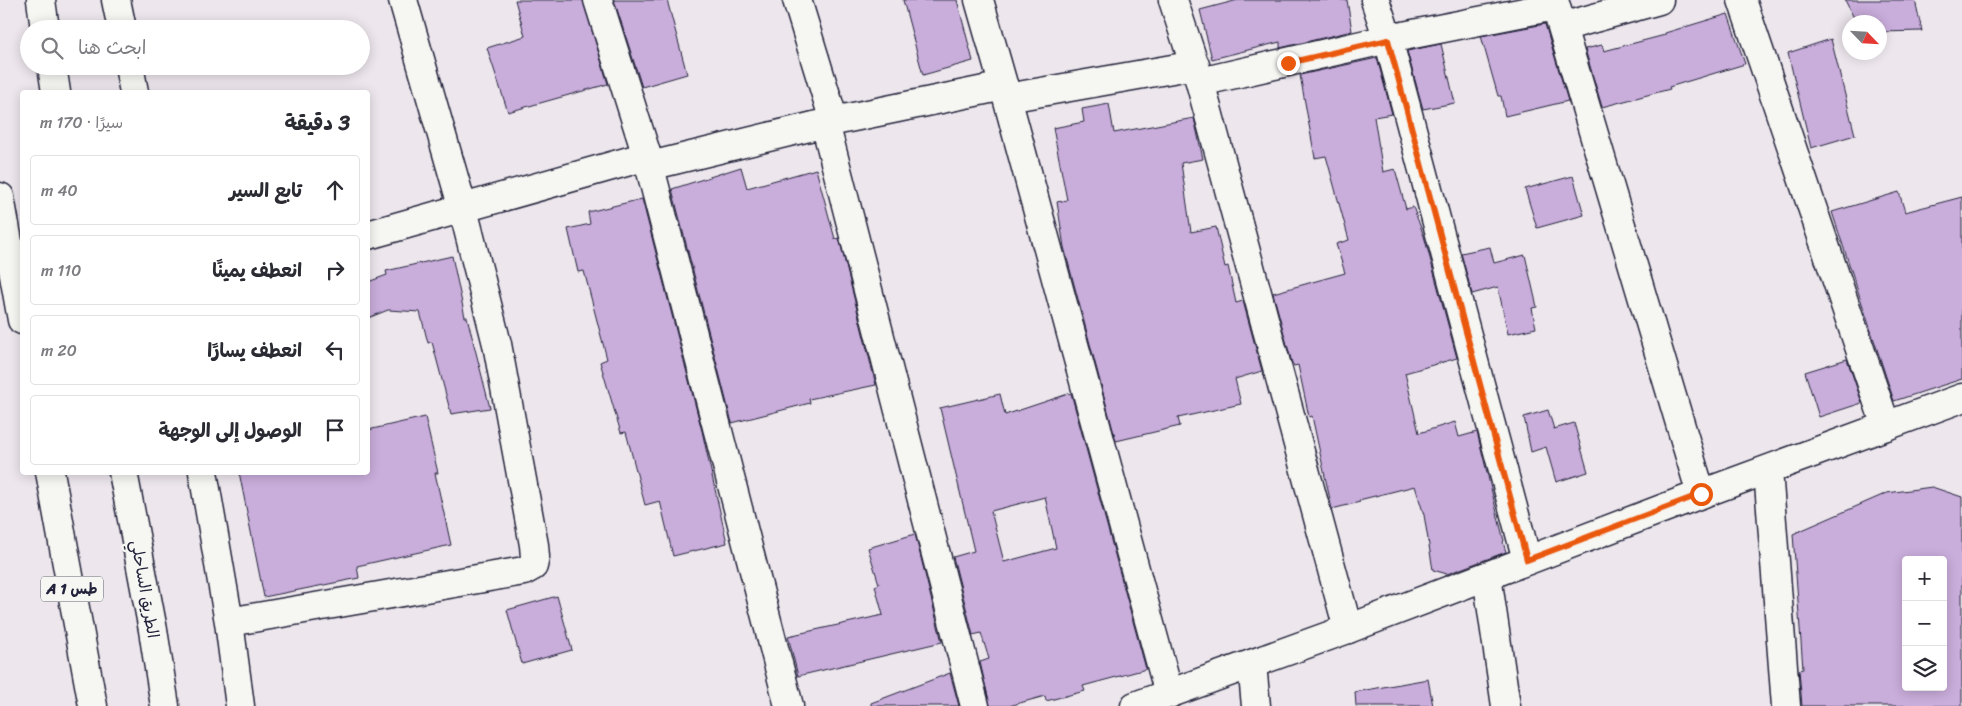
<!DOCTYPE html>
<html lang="ar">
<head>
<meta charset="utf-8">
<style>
	:root { --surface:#fff; --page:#f2f2f3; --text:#2b2b33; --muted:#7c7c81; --line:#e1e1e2 }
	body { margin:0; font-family:Sriracha,"Playpen Sans Arabic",sans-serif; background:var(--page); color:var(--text); direction:rtl }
	.controls { position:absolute; right:15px; bottom:15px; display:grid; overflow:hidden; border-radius:5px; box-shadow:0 2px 12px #0003 }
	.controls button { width:45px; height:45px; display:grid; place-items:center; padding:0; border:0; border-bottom:1px solid var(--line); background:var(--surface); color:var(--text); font:25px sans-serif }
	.compass { position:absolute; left:1842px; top:15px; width:45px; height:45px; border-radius:50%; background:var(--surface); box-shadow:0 2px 12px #0003; rotate:115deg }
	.stop { position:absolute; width:15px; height:15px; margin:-11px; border:4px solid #ea580c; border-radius:50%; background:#fff }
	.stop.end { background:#ea580c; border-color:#fff; box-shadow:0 1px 5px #0008 }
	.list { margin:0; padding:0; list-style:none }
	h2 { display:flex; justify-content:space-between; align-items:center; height:65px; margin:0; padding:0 20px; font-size:21px }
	h2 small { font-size:16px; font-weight:400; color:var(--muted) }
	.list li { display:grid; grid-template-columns:32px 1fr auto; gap:15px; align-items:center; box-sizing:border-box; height:70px; margin:0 10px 10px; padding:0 10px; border:1px solid var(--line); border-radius:5px }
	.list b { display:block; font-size:19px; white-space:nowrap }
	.list em { font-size:16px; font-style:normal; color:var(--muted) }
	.icon { flex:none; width:28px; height:28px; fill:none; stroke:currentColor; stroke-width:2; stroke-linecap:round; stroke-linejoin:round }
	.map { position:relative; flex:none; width:1962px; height:706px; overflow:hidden; direction:ltr }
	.search { position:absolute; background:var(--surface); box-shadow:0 2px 12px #0003; left:20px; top:20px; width:350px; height:55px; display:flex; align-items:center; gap:12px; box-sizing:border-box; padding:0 18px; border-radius:28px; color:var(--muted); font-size:19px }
	.panel { position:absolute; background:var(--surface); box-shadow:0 2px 12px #0003; left:20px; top:90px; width:350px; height:385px; border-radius:5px; direction:rtl }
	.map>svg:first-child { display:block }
</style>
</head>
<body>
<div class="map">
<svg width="1962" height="706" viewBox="0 0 1962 706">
	<rect width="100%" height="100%" fill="#ede7ed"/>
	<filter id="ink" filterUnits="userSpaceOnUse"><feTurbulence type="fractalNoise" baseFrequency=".02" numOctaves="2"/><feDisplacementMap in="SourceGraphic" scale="10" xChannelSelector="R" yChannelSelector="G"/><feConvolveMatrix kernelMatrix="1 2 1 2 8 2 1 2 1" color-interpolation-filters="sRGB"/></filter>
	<g filter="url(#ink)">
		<path fill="#c9addb" stroke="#22223b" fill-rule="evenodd" d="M515 0H583L608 84 508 112 487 48 525 36Z
			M614 0H667L687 74 642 87Z
			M903 0H957L973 61 923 75Z
			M1238 0H1347L1352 31 1280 48V42L1212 59 1200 10Z
			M1845 0H1915L1922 31 1880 32V22H1856Z
			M1728 14 1745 64 1669 87 1670 89 1602 107 1585 49 1602 45 1604 51 1665 35V33Z
			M1545 24 1568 101 1505 116 1501 96H1498L1481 36Z
			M1831 39 1855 135 1811 148 1788 53Z
			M1441 44 1455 103 1423 109 1407 51Z
			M1377 58 1392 114 1374 117 1383 172 1395 169 1406 209 1413 207 1424 236 1457 358 1405 373 1419 433 1455 422 1459 437 1477 432 1504 541 1503 542 1506 552 1447 574 1433 570 1424 515 1415 486 1359 500 1360 502 1332 509 1312 416 1309 417 1298 365 1294 366 1292 363 1273 293 1345 273 1336 244 1349 240 1326 156 1315 158 1300 75Z
			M1109 104 1114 133 1194 118 1203 159 1181 163 1191 232 1216 227 1225 267 1228 266 1236 303 1243 301 1262 371 1235 379 1241 404 1178 418 1180 426 1116 441 1064 247 1057 202 1067 200 1053 128 1084 122 1082 109Z
			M741 167 747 188 816 169 835 239 839 238 876 385 809 399 810 403 732 423 672 189Z
			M1573 176 1584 215 1537 228 1525 189Z
			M1899 192 1905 212 1962 197V379L1894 401 1832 212Z
			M642 199 702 431 727 543 673 556 660 501 645 505 626 432 621 433 600 362 607 359 584 271 578 272 568 229 590 224 588 212Z
			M1490 247 1494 263 1525 255 1537 307 1532 308 1536 328 1508 334 1498 287 1472 294 1461 253Z
			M452 256 465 317H467L490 408 451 414 432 342 428 343 420 312 388 310 368 318V282L387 275 386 271Z
			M1847 359 1862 403 1819 417 1805 372Z
			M1071 393 1146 669 1083 686 1085 691 1046 701 1045 696 1009 706H990L980 662 989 659 981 633 973 635 953 557 974 551 940 408 1000 394 1005 415ZM1045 497 1056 548 1004 562 991 511Z
			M1548 410 1554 429 1574 423 1588 472 1556 482 1546 447 1531 452 1524 417Z
			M425 417 438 473H435L451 545 357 566 359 578 264 597 239 472H368V430Z
			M1932 487 1962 497V706H1802L1799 670 1803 669 1793 534 1887 493ZM1906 560H1943V687H1906Z
			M915 534 942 642 798 676 788 636 883 615 875 586 879 584 868 548Z
			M557 596 572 650 522 664 507 610Z
			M950 673 959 706H871V703Z
			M1428 679 1433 706H1356L1355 692Z"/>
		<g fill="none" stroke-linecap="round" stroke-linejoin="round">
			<defs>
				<path id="minor" d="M116 0 122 29
					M598 0 647 156 789 706
					M797 0 834 121
					M979 0 1007 98 1169 694
					M1173 0 1200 82 1348 629
					M1375 0 1388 39 1527 560
					M1554 0 1701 494
					M1742 0 1886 426
					M1562 27 1659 0
					M129 66 134 92
					M1200 82 1388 39 1555 6
					M1007 98 1195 65
					M825 123 975 706
					M650 166 834 121 1004 86
					M368 235 647 156
					M1768 470 1786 706
					M203 472 229 622 240 706
					M1487 576 1506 706
					M229 622 512 573 524 571 533 566 535 557 534 545 497 344 463 209 403 0
					M1252 664 1256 706"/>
				<path id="primary" d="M1135 706 1348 629 1701 494 1962 398"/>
				<path id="trunk" d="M41 0 45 29
					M52 66 56 92
					M0 197 22 320
					M50 472 93 706
					M123 472 153 630 165 706"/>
			</defs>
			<use href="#minor" stroke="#22223b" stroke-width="31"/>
			<use href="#primary" stroke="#22223b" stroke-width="31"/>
			<use href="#trunk" stroke="#22223b" stroke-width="31"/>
			<use href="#minor" stroke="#f6f6f2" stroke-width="28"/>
			<use href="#primary" stroke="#f6f6f2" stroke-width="28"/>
			<use href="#trunk" stroke="#f6f6f2" stroke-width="28"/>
		</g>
	</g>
	<g fill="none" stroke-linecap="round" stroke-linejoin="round" filter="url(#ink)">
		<path stroke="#ea580c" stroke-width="6" d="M1288 63 1388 40 1527 560 1701 494"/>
	</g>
	<g text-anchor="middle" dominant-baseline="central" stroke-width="4.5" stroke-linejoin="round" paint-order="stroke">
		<rect fill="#f6f6f2" stroke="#626272" stroke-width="1" x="41" y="576.5" width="62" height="25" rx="4"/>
		<g font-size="15" font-weight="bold" fill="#22223b">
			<text x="72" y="589">A 1 طس</text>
		</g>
		<g font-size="16" fill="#22223b" stroke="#f6f6f2">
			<text transform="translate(145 589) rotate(80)">الطريق الساحلي</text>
		</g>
	</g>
</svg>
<div class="controls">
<button>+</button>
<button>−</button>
<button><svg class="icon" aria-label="layers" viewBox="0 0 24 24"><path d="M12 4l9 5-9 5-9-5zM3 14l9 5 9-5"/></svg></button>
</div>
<svg class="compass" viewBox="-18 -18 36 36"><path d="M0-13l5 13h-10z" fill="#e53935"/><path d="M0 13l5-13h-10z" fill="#7c7c81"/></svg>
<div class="stop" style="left:1701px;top:494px"></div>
<div class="stop end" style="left:1288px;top:63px"></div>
<div class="search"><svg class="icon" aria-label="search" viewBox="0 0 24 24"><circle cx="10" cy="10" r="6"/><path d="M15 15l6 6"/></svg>ابحث هنا</div>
<section class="panel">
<h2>3 دقيقة<small>سيرًا · 170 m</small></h2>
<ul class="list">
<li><svg class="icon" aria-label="ahead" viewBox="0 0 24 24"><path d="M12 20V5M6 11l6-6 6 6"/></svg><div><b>تابع السير</b></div><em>40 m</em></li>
<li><svg class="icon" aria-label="right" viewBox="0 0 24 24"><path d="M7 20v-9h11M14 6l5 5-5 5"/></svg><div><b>انعطف يمينًا</b></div><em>110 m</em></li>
<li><svg class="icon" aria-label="left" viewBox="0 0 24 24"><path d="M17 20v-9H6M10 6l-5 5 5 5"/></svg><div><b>انعطف يسارًا</b></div><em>20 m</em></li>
<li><svg class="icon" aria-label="arrive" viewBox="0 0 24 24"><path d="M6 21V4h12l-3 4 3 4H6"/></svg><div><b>الوصول إلى الوجهة</b></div></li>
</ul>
</section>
</div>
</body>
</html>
